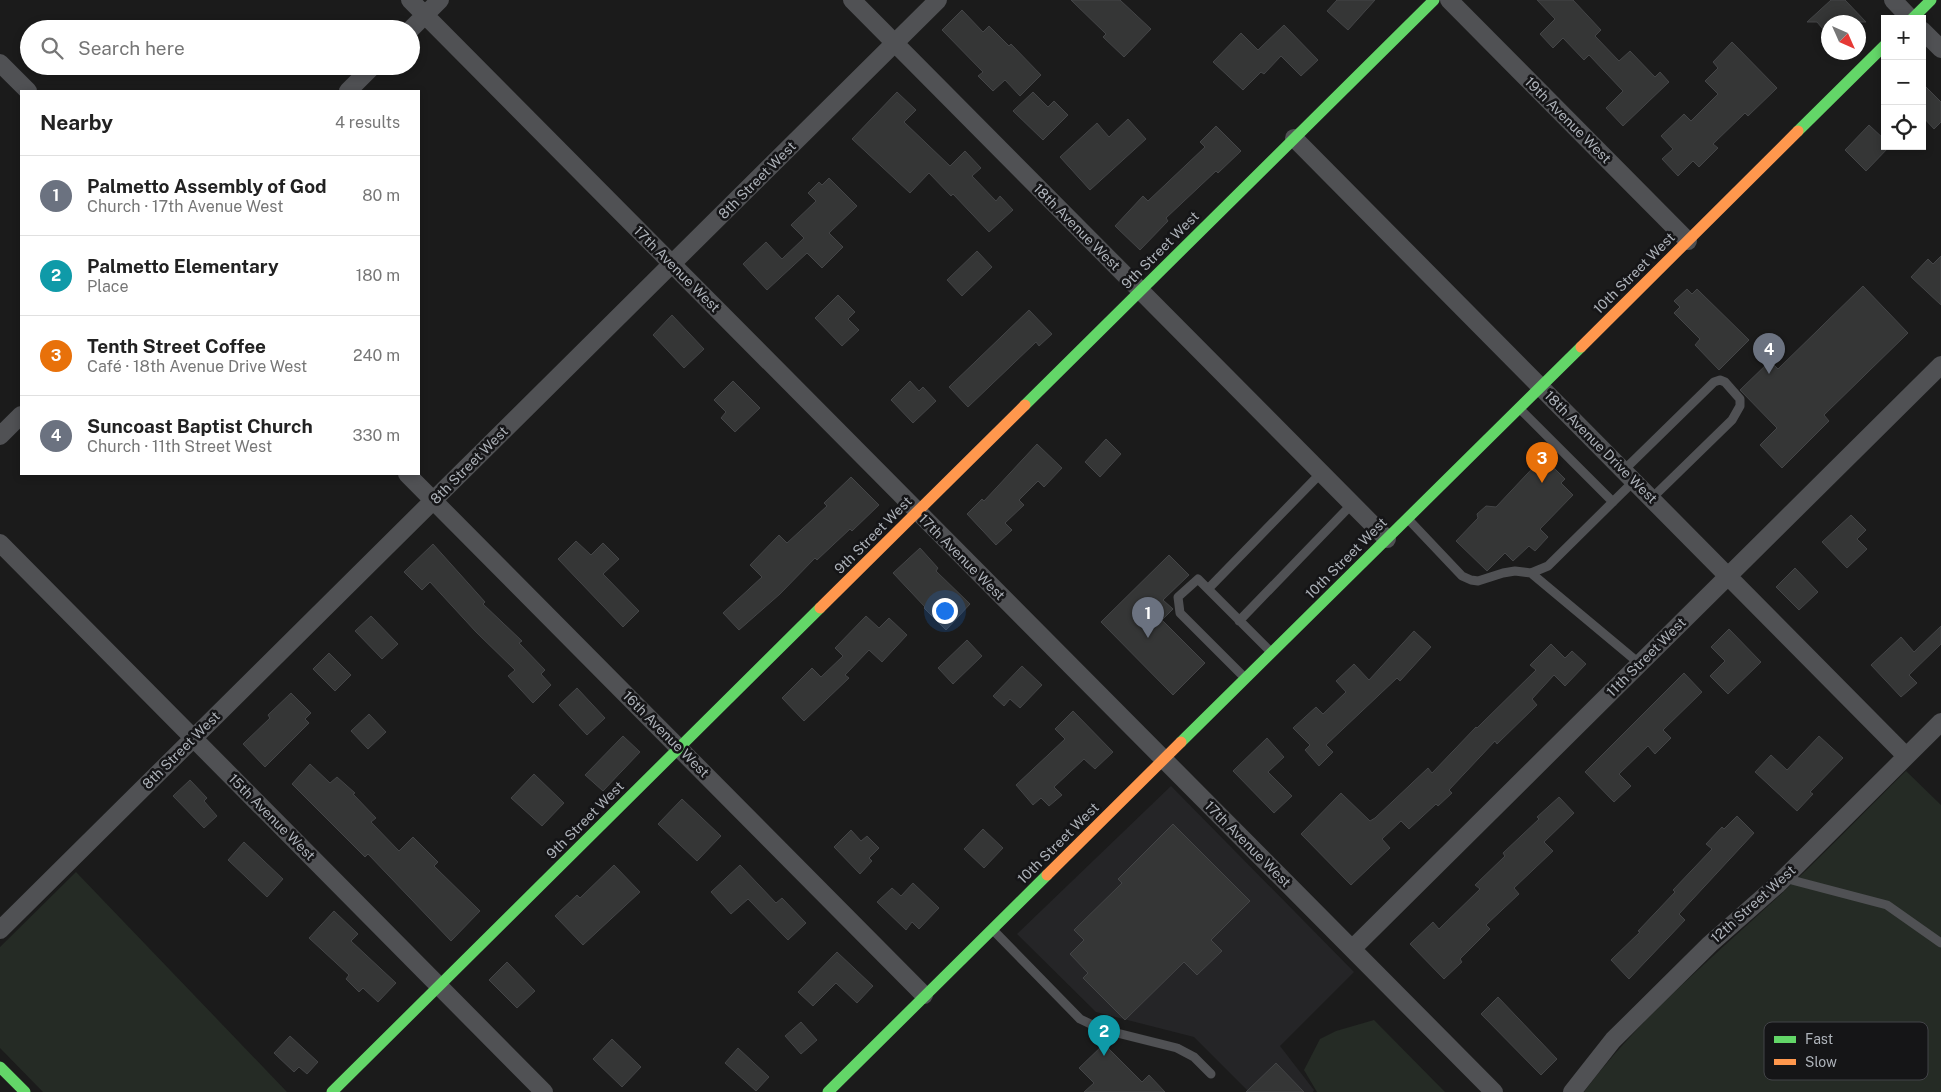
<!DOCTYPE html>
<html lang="en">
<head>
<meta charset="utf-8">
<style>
	:root { --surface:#fff; --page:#f6f6f6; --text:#222; --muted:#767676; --line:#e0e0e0; --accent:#0f766e }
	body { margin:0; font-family:"Public Sans",sans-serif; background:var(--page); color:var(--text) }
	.controls { position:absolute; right:15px; top:15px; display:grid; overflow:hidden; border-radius:0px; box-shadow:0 2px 8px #0003 }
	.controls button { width:45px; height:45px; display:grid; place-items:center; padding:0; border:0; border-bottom:1px solid var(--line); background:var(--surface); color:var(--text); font:25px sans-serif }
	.compass { position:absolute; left:1821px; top:15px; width:45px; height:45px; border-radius:50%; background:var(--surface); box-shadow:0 2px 8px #0003; rotate:135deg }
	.you { position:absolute; left:944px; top:610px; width:18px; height:18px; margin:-12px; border:4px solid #fff; border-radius:50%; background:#1a73e8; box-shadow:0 0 0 8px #1a73e833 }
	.badge { display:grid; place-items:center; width:32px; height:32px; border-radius:50%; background:var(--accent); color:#fff; font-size:16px; font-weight:700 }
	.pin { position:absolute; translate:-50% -41px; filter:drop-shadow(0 1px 2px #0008) }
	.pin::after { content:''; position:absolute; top:26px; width:18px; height:15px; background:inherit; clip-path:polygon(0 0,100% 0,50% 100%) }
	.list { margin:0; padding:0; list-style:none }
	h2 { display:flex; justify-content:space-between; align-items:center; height:65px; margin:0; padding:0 20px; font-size:21px }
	h2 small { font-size:16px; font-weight:400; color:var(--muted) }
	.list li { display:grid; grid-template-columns:32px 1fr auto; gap:15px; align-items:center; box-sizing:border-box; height:80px; padding:0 20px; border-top:1px solid var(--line) }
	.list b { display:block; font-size:19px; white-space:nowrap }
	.list p { margin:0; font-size:16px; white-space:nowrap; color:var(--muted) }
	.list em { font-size:16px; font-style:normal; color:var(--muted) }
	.icon { flex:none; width:28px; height:28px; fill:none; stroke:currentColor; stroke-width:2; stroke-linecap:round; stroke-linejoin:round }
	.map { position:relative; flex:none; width:1941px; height:1092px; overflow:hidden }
	.search { position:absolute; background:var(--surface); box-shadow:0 2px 8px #0003; left:20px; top:20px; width:400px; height:55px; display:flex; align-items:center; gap:12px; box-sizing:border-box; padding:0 18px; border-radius:28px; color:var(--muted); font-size:19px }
	.panel { position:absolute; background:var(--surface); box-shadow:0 2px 8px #0003; left:20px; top:90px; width:400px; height:385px; border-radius:0px }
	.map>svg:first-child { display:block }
</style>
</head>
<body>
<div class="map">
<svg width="1941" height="1092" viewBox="0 0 1941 1092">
	<rect width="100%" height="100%" fill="#1b1b1b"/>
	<path fill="#252527" d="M1171 786 1354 972 1280 1046 1314 1090 1313 1092H1249L1194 1037 1096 1012 1017 934Z"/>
	<path fill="#252b25" d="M1906 771 1941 805V1092H1584C1636 1022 1704 965 1768 906 1816 863 1860 816 1906 771Z
		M76 872 287 1092H43L0 1048V947Z
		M1374 1020 1445 1092H1317L1304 1070 1320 1039 1336 1031Z"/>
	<path fill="#353636" stroke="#444547" d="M1071 0H1120L1151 29 1124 57 1103 37 1106 34Z
		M1337 0H1375L1348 30 1327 11Z
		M1537 0H1573L1601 30 1595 36 1619 61 1630 51 1655 77 1660 72 1669 82 1623 126 1606 108 1623 91 1589 55 1584 60 1563 38 1553 48 1540 34 1555 19Z
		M1831 0H1845L1866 22H1828V35L1817 22H1807Z
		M962 10 983 32 989 26 1009 46 1011 44 1041 75 1020 96 1005 80 993 91 978 76 983 72 942 30Z
		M1284 25 1318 60 1301 76 1281 56 1264 74 1261 72 1243 90 1213 62 1241 33 1258 50Z
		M1732 42 1777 88 1748 116 1745 113 1713 144 1718 148 1699 167 1693 161 1678 176 1662 159 1673 149 1661 136 1684 114 1691 121 1718 94 1705 81 1718 68 1713 62Z
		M1922 83 1941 102V122L1934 129 1922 116Z
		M897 92 916 110 904 122 950 166 965 151 981 168 972 176 996 201 1000 196 1013 210 989 232 953 194 951 196 929 173 910 193 852 139Z
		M1033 92 1048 107 1054 101 1068 115 1043 140 1013 111Z
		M1128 119 1146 139 1090 190 1060 157 1097 123 1109 137Z
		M1869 125 1885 140V146H1890L1866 171 1845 150Z
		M1216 126 1241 151 1218 173 1216 171 1166 218 1168 221 1140 250 1115 226 1143 196 1148 201 1205 147 1200 142Z
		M829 178 857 206 829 233 843 247 822 268 807 253 767 290 743 264 766 242 782 259 804 238 791 225 816 201 808 193 819 182 822 185Z
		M977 251 992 267 962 296 947 280Z
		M1941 256V305L1911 277 1928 259 1933 264Z
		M1863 286 1908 333 1824 415 1829 421 1782 468 1760 445 1777 428 1740 390 1770 361 1778 369Z
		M1687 289 1692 294 1697 289 1749 340 1719 370 1695 345 1700 339 1674 313 1680 307 1674 301Z
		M838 295 855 312 848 319 859 330 842 346 815 318Z
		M1029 310 1052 334 1039 346 1036 342 968 407 949 387Z
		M672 315 704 349 684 368 653 335Z
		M733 381 760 408 735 432 721 418 726 412 714 400Z
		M910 381 919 391 923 387 936 401 913 423 891 400Z
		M1106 439 1121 454 1100 477 1085 462Z
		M1037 444 1062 468 1044 487 1038 481 1019 500 1024 505 1005 523 1012 530 996 545 967 514 982 499 984 501Z
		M1543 457 1565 479 1561 483 1573 495 1540 529 1548 537 1535 551 1529 546 1513 561 1505 553 1487 571 1456 541 1478 518 1477 514 1486 506 1496 507Z
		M851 477 879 505 852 531 850 529 817 560 815 558 780 594 739 630 723 613 762 577 750 565 779 535 787 543 827 506 824 503Z
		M1851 515 1866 530 1857 539 1867 549 1847 568 1822 542Z
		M576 541 591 555 603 543 619 559 603 574 639 611 623 627 558 559Z
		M433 544 485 602 483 604 522 641 519 643 545 670 541 674 551 685 533 703 508 676 515 670 476 632 430 582 422 590 404 572Z
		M920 548 938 568 936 571 970 604 946 630 924 608 925 607 893 573Z
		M1169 555 1189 575 1163 600 1173 609 1162 620 1205 663 1173 695 1101 622Z
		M1795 568 1818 592 1799 610 1776 587Z
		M371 616 398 644 382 659 355 631Z
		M866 616 879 628 889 618 907 635 882 662 869 650 845 675 849 678 804 721 782 698 812 668 821 677 843 656 835 648Z
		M1941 626V644L1909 675 1917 683 1901 697 1871 665 1901 637 1914 652Z
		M1729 629 1761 662 1728 694 1710 676 1725 661 1711 647Z
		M1414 631 1431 647 1400 681 1397 678 1326 745 1333 752 1319 766 1305 750 1310 745 1293 728 1316 707 1323 714 1346 692 1336 681 1354 664 1369 680Z
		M967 640 982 656 953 684 938 668Z
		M1551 644 1565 658 1572 651 1586 664 1565 686 1554 675 1532 699 1537 705 1497 744 1495 741 1449 790 1452 793 1438 806 1436 804 1409 829 1401 821 1382 839 1390 848 1351 885 1301 834 1341 793 1370 821 1375 818 1428 768 1432 773 1476 727 1477 728 1536 670 1530 665Z
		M329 653 351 675 335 691 313 669Z
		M1022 666 1042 685 1020 708 1010 699 1004 706 993 696Z
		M1684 673 1702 692 1663 730 1671 738 1655 754 1648 746 1619 774 1631 786 1614 802 1585 772Z
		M577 688 605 718 587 735 559 705Z
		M291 693 311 713 305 719 309 723 265 767 243 744 270 718 268 715Z
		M1073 711 1113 752 1095 769 1084 759 1054 787 1062 795 1049 806 1041 798 1033 805 1016 785 1065 739 1055 729Z
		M369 714 386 732 368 749 351 731Z
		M623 736 640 752 603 791 585 775Z
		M1819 736 1843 758 1810 792 1813 794 1797 811 1755 772 1771 755 1787 770Z
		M1267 738 1284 757 1268 772 1292 796 1274 813 1233 771Z
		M310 764 330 783 337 777 355 793 353 794 376 818 371 822 399 851 413 837 438 862 434 866 480 911 451 941 368 854 365 857 292 784Z
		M534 774 564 803 542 826 511 798Z
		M190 780 207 798 204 801 217 816 204 828 173 796Z
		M1559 797 1574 813 1544 842 1553 851 1514 888 1519 894 1486 925 1490 929 1460 959 1462 962 1444 979 1410 944 1433 922 1439 929 1480 889 1475 885 1505 856 1503 853 1539 819 1537 817Z
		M682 799 721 836 697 861 658 824Z
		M1737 816 1754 833 1679 914 1685 920 1629 979 1611 960 1640 932 1638 931 1675 892 1673 890 1712 849 1706 844 1722 827 1724 829Z
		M1173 824 1250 901 1211 940 1222 951 1197 975 1184 962 1125 1020 1083 978 1088 973 1070 954 1084 940 1074 930 1122 883 1118 879Z
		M983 829 1003 848 984 868 964 849Z
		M851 830 861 841 867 836 879 848 869 858 872 861 860 874 834 847Z
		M244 842 283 879 267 897 228 860Z
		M614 865 640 892 583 945 555 916 577 895 580 898Z
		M740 865 776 903 782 898 806 923 788 940 748 899 731 914 711 892Z
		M913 883 939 908 919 929 912 922 906 930 877 902 892 888 901 896Z
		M334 911 358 934 351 941 396 983 378 1002 363 988 359 992 346 979 349 975 309 938Z
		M837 952 873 986 857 1003 836 983 813 1006 798 992Z
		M507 962 535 991 517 1008 489 980Z
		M1498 997 1557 1059 1541 1075 1481 1014Z
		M801 1022 817 1040 801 1054 785 1036Z
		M290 1036 318 1062 307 1074 299 1067 294 1072 274 1053Z
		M612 1039 641 1067 622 1087 593 1059Z
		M1104 1044 1142 1082 1149 1075 1165 1092H1084L1094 1083 1079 1068Z
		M738 1048 769 1077 756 1091 725 1063Z
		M1276 1063 1304 1092H1246Z"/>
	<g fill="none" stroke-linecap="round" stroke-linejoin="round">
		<path stroke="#505154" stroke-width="9" d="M1519 408 1613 502
			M1624 470 1714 382 1720 380 1725 382 1740 399V406L1732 420 1652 498
			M1408 519 1462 576 1471 580 1478 581 1503 573 1515 571 1531 573 1548 566 1634 481
			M1531 573 1640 664
			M1208 589 1321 473
			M1239 621 1352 504
			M1244 677 1180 613 1178 597 1198 579 1270 651
			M1784 878 1887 905 1941 943
			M994 931 1080 1019 1101 1029 1177 1048 1194 1057 1211 1074"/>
		<path stroke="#505154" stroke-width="18" d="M410 0 1494 1092
			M852 0 1387 539
			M1449 0 1688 241
			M1893 0 1911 19
			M411 29 440 0
			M1922 30 1941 49
			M0 63 28 91
			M348 91 373 66
			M1294 138 1906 756
			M0 436 21 415
			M407 474 924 995
			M0 543 544 1092
			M0 930 938 0
			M1352 949 1941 365
			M1572 1092 1613 1040 1710 944 1777 885 1941 722"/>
		<path stroke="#63d668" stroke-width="11" d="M1912 19 1931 0
			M1798 131 1885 45
			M1025 405 1434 0
			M1181 742 1581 347
			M0 1067 25 1092
			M332 1092 820 608
			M828 1092 1047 875"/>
		<path stroke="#ff974d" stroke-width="11" d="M1581 347 1798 131
			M820 608 1025 405
			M1047 875 1181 742"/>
	</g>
	<g text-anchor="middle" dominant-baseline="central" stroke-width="5" stroke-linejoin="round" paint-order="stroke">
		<g font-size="14" fill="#aeb3ba" stroke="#151517">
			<text transform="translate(1568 120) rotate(45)">19th Avenue West</text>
			<text transform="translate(757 180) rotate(-45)">8th Street West</text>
			<text transform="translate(1077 227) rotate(45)">18th Avenue West</text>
			<text transform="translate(1160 250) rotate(-45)">9th Street West</text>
			<text transform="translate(677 269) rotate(45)">17th Avenue West</text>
			<text transform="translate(1634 273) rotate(-45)">10th Street West</text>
			<text transform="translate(1601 447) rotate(45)">18th Avenue Drive West</text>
			<text transform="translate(469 465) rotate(-45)">8th Street West</text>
			<text transform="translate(873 535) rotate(-45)">9th Street West</text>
			<text transform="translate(962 557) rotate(45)">17th Avenue West</text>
			<text transform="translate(1346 558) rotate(-45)">10th Street West</text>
			<text transform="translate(1646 657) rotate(-45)">11th Street West</text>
			<text transform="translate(666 734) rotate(45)">16th Avenue West</text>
			<text transform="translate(181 750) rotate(-45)">8th Street West</text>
			<text transform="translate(272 817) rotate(45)">15th Avenue West</text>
			<text transform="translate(585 820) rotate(-45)">9th Street West</text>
			<text transform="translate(1058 843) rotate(-45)">10th Street West</text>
			<text transform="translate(1248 844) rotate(45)">17th Avenue West</text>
			<text transform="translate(1753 904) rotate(-42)">12th Street West</text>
		</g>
	</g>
	<rect x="1764" y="1022" width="164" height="58" rx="8" fill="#151517" stroke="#434448" stroke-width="1"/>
	<rect x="1774" y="1036" width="22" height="7" fill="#63d668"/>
	<rect x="1774" y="1059" width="22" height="6" fill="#ff974d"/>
	<g font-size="14" fill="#aeb3ba">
		<text x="1805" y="1044">Fast</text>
		<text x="1805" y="1067">Slow</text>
	</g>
</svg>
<div class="controls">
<button>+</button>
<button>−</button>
<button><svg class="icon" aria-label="locate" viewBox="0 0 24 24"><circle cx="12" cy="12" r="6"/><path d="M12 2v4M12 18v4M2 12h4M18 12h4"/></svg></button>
</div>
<svg class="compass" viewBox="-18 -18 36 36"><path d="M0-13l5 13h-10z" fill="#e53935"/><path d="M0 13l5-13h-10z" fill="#767676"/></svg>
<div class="you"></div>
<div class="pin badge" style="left:1148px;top:638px;background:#6b7280">1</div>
<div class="pin badge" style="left:1104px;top:1056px;background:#0f9aa8">2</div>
<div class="pin badge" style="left:1542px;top:483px;background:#e8710a">3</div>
<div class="pin badge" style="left:1769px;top:374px;background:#6b7280">4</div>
<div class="search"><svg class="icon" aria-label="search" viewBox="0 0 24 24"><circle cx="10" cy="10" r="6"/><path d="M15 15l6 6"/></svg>Search here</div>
<section class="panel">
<h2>Nearby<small>4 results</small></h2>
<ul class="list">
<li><span class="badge" style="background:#6b7280">1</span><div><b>Palmetto Assembly of God</b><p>Church · 17th Avenue West</p></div><em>80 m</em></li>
<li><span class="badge" style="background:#0f9aa8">2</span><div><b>Palmetto Elementary</b><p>Place</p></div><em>180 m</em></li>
<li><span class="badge" style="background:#e8710a">3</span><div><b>Tenth Street Coffee</b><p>Café · 18th Avenue Drive West</p></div><em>240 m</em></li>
<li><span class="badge" style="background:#6b7280">4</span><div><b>Suncoast Baptist Church</b><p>Church · 11th Street West</p></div><em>330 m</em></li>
</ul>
</section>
</div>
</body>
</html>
